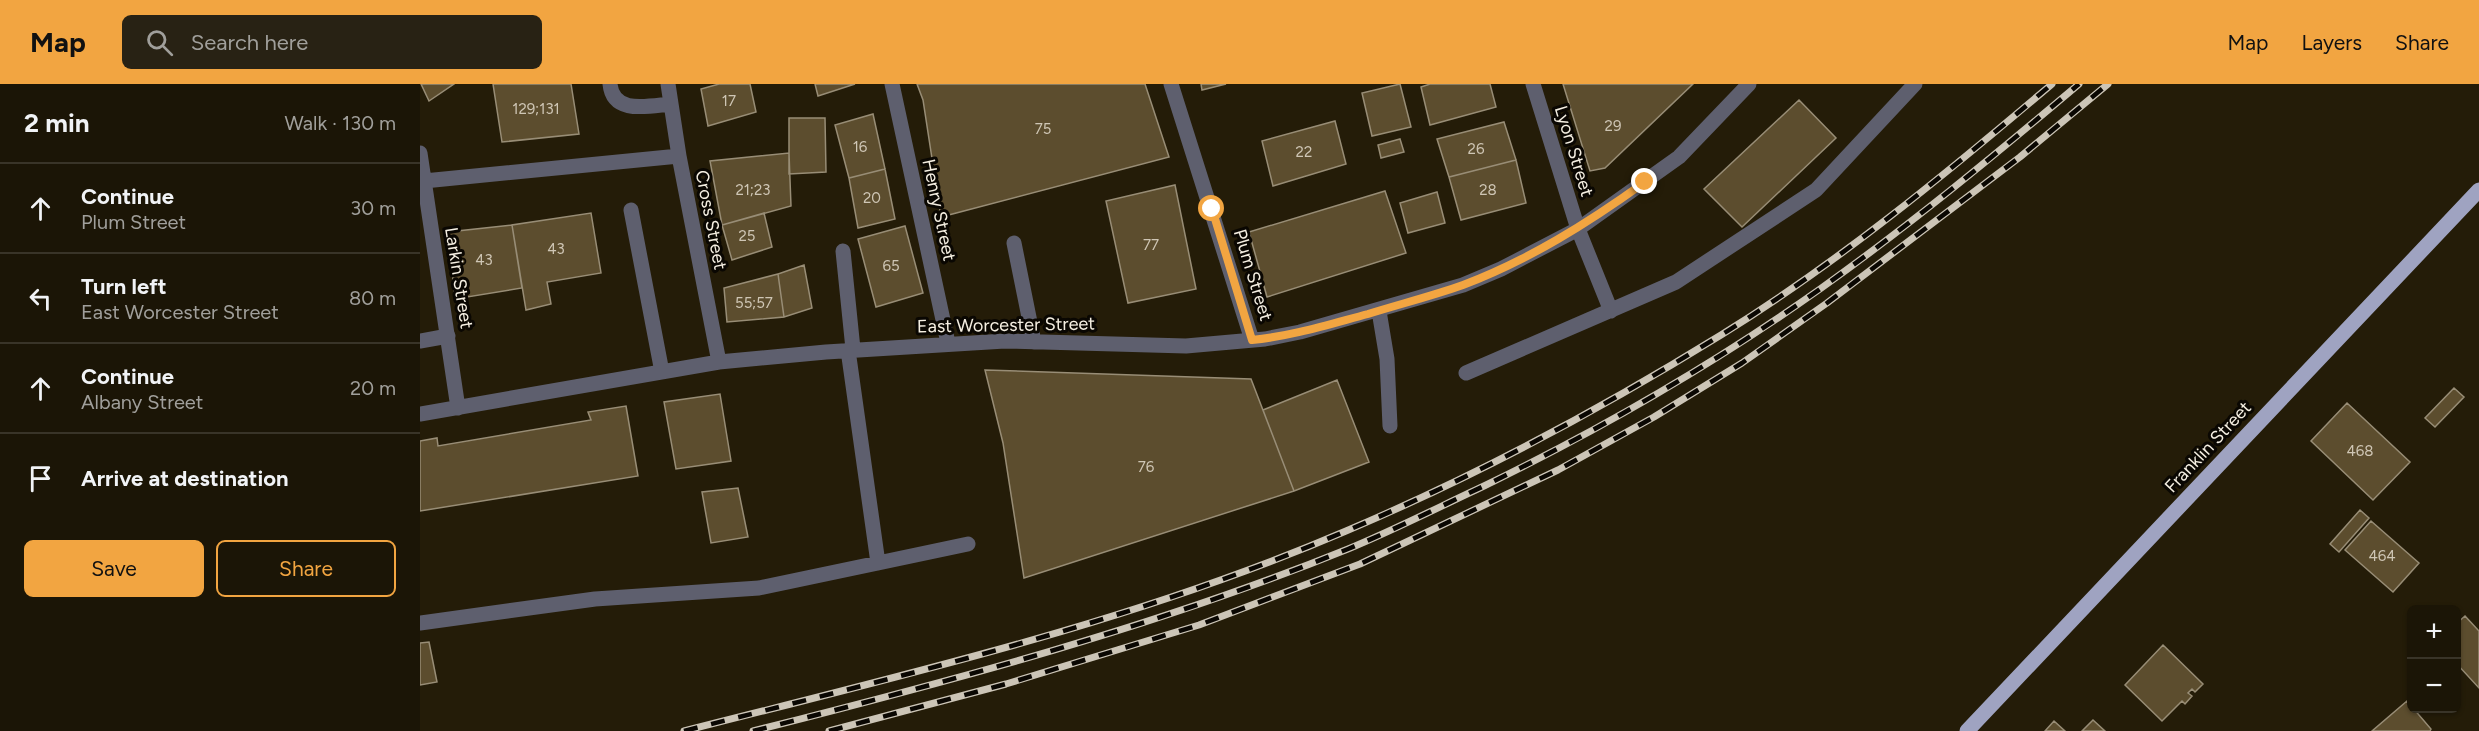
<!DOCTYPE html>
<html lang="en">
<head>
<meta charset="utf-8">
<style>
	:root { --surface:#1b1506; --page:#282214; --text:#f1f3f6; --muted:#a09f9b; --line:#393428; --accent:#f2a541 }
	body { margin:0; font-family:Figtree,sans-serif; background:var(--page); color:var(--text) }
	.controls { position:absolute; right:18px; bottom:18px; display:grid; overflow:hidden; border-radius:9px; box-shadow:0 2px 4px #0004 }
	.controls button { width:54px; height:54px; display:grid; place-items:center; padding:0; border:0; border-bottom:2px solid var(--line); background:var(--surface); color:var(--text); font:30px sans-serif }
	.stop { position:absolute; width:18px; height:18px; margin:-14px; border:4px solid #f2a541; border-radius:50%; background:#fff }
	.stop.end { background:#f2a541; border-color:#fff; box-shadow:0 2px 6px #0008 }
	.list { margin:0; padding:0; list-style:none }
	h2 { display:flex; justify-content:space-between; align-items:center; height:78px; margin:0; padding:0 24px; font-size:26px }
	h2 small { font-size:20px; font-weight:400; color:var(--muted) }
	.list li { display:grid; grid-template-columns:39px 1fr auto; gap:18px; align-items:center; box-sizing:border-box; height:90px; padding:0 24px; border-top:2px solid var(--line) }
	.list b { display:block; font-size:22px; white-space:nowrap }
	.list p { margin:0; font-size:20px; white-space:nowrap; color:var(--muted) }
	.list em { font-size:20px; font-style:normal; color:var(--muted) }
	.actions { display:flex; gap:12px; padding:18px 24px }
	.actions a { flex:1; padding:14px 0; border:2px solid var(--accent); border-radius:9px; text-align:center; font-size:21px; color:var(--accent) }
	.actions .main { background:var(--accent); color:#111 }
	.icon { flex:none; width:33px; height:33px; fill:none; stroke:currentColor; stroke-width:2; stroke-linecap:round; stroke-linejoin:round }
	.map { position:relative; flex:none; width:2059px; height:647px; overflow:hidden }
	header { display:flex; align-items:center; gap:36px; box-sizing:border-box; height:84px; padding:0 30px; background:var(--accent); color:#111 }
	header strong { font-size:28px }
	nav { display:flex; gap:33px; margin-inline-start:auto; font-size:21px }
	.search { width:420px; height:54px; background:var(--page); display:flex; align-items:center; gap:15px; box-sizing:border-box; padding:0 21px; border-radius:9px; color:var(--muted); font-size:22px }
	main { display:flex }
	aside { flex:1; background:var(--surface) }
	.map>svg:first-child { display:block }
</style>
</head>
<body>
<header>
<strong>Map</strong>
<div class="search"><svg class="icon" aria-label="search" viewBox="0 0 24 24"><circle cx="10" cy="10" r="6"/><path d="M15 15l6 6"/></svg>Search here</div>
<nav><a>Map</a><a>Layers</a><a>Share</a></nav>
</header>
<main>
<aside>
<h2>2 min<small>Walk · 130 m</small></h2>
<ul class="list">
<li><svg class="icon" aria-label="ahead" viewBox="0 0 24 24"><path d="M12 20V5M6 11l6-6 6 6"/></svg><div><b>Continue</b><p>Plum Street</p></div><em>30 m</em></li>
<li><svg class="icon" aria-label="left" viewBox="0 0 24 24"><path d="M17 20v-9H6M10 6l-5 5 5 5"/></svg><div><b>Turn left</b><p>East Worcester Street</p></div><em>80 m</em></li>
<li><svg class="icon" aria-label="ahead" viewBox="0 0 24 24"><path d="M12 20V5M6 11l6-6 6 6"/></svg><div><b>Continue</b><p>Albany Street</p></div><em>20 m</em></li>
<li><svg class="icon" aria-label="arrive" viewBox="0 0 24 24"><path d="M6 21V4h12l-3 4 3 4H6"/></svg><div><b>Arrive at destination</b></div></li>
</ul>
<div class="actions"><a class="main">Save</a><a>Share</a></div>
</aside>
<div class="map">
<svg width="2059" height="647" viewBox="0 0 2059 647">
	<rect width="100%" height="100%" fill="#241c08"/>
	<path fill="#5c4d2e" stroke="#988d76" stroke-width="1.5" d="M1 0H34L9 17Z
		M73 0H151L159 50 82 58Z
		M299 0H330L336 28 288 42 281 5Z
		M395 0H435L398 12Z
		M497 0H725L749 73 521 133 503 16Z
		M781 0H806L782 6Z
		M980 0 991 43 952 52 942 9Z
		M1010 0H1070L1076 23 1010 41 1001 3Z
		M1143 0H1273L1185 84 1170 87Z
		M1379 16 1416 54 1322 143 1284 105Z
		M453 30 465 85 429 94 415 41Z
		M369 34H405L406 88 369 90Z
		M915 37 926 80 853 102 842 57Z
		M1084 38 1096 76 1029 93 1017 55Z
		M980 55 984 68 961 74 958 61Z
		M369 69 371 122 302 141 290 77Z
		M1096 76 1106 119 1041 136 1029 93Z
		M465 85 475 135 438 144 429 94Z
		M755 101 776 205 708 219 686 117Z
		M965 107 986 169 847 213 829 148Z
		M1017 108 1025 139 988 149 980 119Z
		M171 129 181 189 127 198 131 220 106 226 92 141Z
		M344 129 352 163 312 176 302 141Z
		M92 141 102 204 35 215 28 148Z
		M485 142 503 209 456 223 438 155Z
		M384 181 392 224 364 233 358 190Z
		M358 190 364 233 307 238 304 204Z
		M565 286 831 295 874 407 604 494 583 359Z
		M917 296 949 378 874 407 843 326Z
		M2034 304 2044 313 2015 343 2005 334Z
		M300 310 311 377 256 385 244 318Z
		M1927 319 1990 378 1953 416 1891 357Z
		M206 322 218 392 0 427V357L17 354 18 362 171 336 168 328Z
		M318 404 328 453 291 459 282 408Z
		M1940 426 1949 434 1919 468 1910 460Z
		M1951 437 1999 479 1973 508 1925 466Z
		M2045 532 2059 547V604L2036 579V540Z
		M9 558 17 598 0 601V559Z
		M1743 561 1783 600 1775 608 1772 605 1768 609 1772 612 1765 620 1762 617 1742 637 1705 601Z
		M1987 617 2011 645 2010 647H1952Z
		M1673 636 1685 647H1662Z
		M1634 637 1645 647H1625Z"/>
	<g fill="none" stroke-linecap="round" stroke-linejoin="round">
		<path stroke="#5e5f6e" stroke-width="15" d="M190 0C193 31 228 22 251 20
			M248 0 259 72 299 278
			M472 0 528 259
			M751 0 832 256
			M1113 0 1158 145 1191 227
			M0 69 38 324
			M4 97 259 72
			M211 126 242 288
			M594 159 614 258
			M423 167 433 265
			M959 227 967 275 970 342
			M0 257 28 252
			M1046 289 1256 198 1396 106 1495 0
			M0 330 299 278 406 268 585 257 766 262 845 255 880 248 1043 201 1081 185 1158 145 1259 73 1329 0
			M458 479 548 460
			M0 539 175 515 339 504 458 479 428 266"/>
		<path stroke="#9fa3c1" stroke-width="15" d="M1547 647 2059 106"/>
		<defs>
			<path id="rail" d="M264 647C487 590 714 538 926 447 1056 392 1181 325 1301 251 1419 178 1527 89 1632 0
				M333 647C535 596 735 543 928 465 974 446 1019 423 1064 402 1181 345 1294 280 1400 205 1490 141 1575 71 1659 0
				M409 647 586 600 779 541 940 480 1138 386 1234 333 1322 279 1407 219 1600 73 1688 0"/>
		</defs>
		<use href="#rail" stroke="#ccc5b7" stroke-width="7"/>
		<use href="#rail" stroke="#0a0702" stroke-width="4.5" stroke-dasharray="14" stroke-linecap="butt"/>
	</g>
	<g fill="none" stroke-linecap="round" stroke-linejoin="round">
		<path stroke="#f2a541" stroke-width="8" d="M792 125 832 256C872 252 910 240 948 230 980 220 1012 212 1043 201 1109 176 1168 139 1225 98"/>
	</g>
	<g text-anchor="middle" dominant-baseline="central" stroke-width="6" stroke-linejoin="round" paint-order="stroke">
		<g font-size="15" fill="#cfc6b5">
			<text x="309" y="17">17</text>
			<text x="116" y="25">129;131</text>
			<text x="1193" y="42">29</text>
			<text x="623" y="45">75</text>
			<text x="440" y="63">16</text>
			<text x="1056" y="65">26</text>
			<text x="884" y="68">22</text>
			<text x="333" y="106">21;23</text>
			<text x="1068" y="106">28</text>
			<text x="452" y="114">20</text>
			<text x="327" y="152">25</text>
			<text x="731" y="161">77</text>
			<text x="136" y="165">43</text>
			<text x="64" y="176">43</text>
			<text x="471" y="182">65</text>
			<text x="334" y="219">55;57</text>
			<text x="1940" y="367">468</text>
			<text x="726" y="383">76</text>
			<text x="1962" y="472">464</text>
		</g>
		<g font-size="18" fill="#f5efe2" stroke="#0a0702">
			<text transform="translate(1154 67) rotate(73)">Lyon Street</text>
			<text transform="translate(519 126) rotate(78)">Henry Street</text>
			<text transform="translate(291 136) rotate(79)">Cross Street</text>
			<text transform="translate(833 191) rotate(73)">Plum Street</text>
			<text transform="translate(39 194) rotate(81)">Larkin Street</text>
			<text transform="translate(586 241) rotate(-1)">East Worcester Street</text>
			<text transform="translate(1788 363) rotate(-47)">Franklin Street</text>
		</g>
	</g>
</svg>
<div class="controls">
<button>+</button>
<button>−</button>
</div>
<div class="stop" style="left:792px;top:125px"></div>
<div class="stop end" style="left:1225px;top:98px"></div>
</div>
</main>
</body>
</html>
